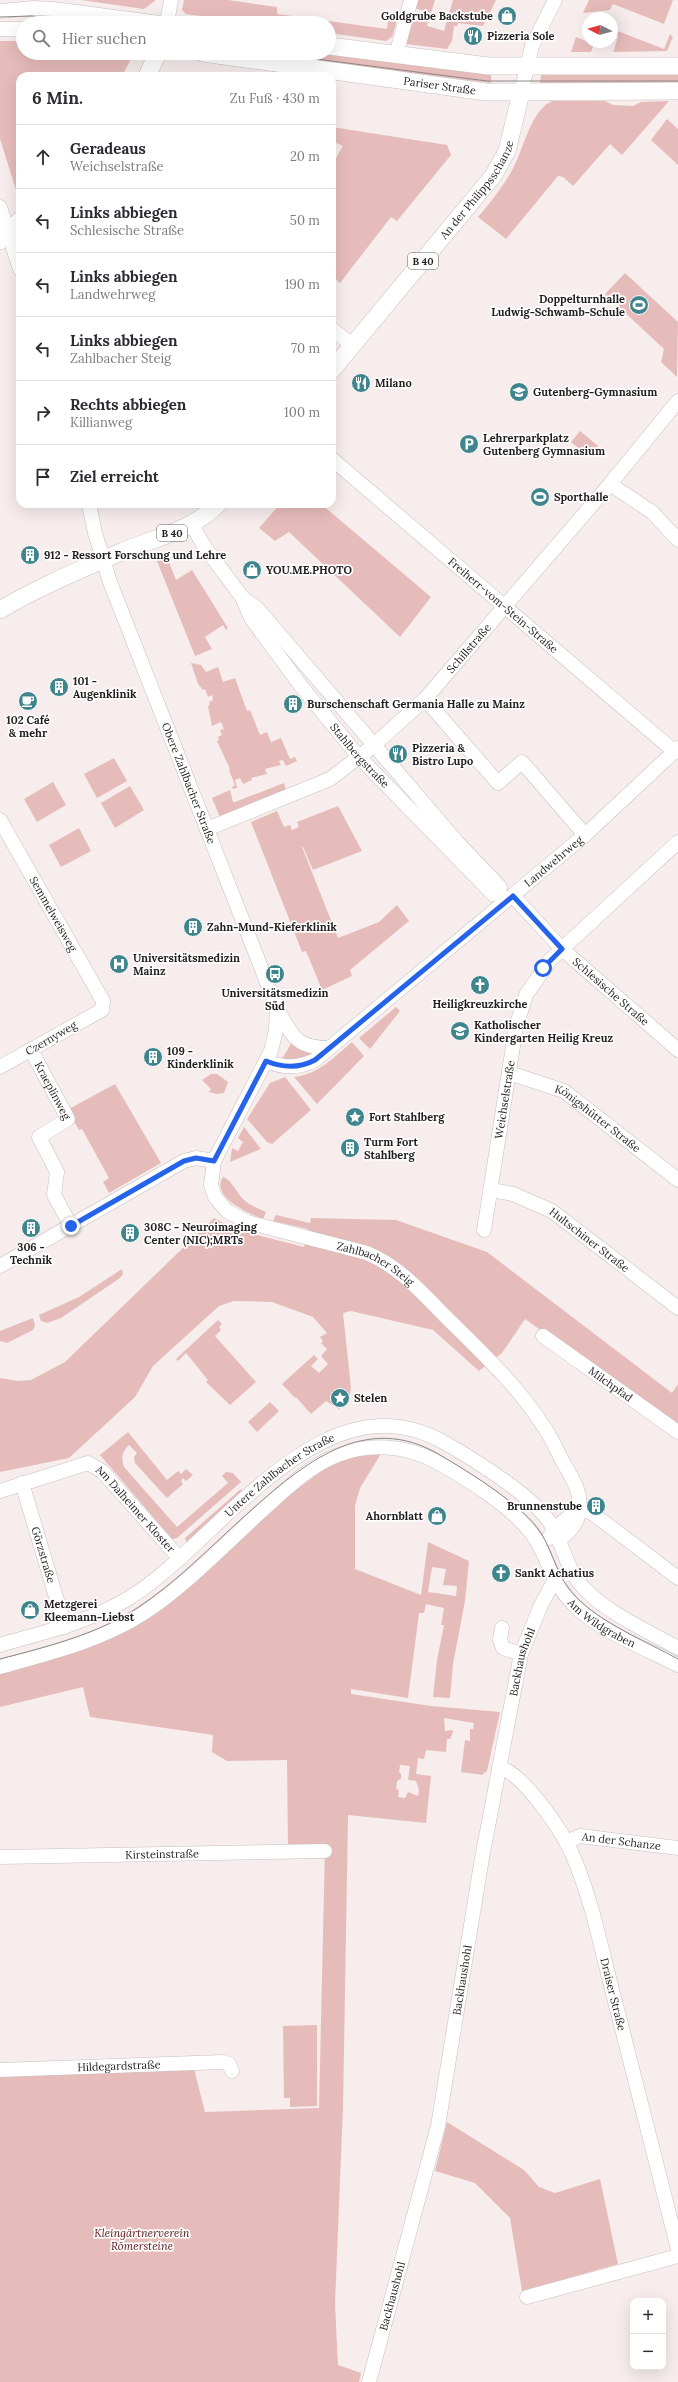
<!DOCTYPE html>
<html lang="de">
<head>
<meta charset="utf-8">
<style>
	:root { --surface:#fff; --page:#f2f2f3; --text:#2b2b33; --muted:#7c7c81; --line:#e1e1e2 }
	body { margin:0; font-family:Lora,serif; background:var(--page); color:var(--text) }
	.controls { position:absolute; right:12px; bottom:12px; display:grid; overflow:hidden; border-radius:8px; box-shadow:0 4px 16px #0002 }
	.controls button { width:36px; height:36px; display:grid; place-items:center; padding:0; border:0; border-bottom:1px solid var(--line); background:var(--surface); color:var(--text); font:20px sans-serif }
	.compass { position:absolute; left:582px; top:12px; width:36px; height:36px; border-radius:50%; background:var(--surface); box-shadow:0 4px 16px #0002; rotate:276deg }
	.stop { position:absolute; width:12px; height:12px; margin:-9px; border:3px solid #2563eb; border-radius:50%; background:#fff }
	.stop.end { background:#2563eb; border-color:#fff; box-shadow:0 1px 4px #0008 }
	.list { margin:0; padding:0; list-style:none }
	h2 { display:flex; justify-content:space-between; align-items:center; height:52px; margin:0; padding:0 16px; font-size:17px }
	h2 small { font-size:13px; font-weight:400; color:var(--muted) }
	.list li { display:grid; grid-template-columns:26px 1fr auto; gap:12px; align-items:center; box-sizing:border-box; height:64px; padding:0 16px; border-top:1px solid var(--line) }
	.list b { display:block; font-size:15px; white-space:nowrap }
	.list p { margin:0; font-size:13px; white-space:nowrap; color:var(--muted) }
	.list em { font-size:13px; font-style:normal; color:var(--muted) }
	.icon { flex:none; width:22px; height:22px; fill:none; stroke:currentColor; stroke-width:2; stroke-linecap:round; stroke-linejoin:round }
	.map { position:relative; flex:none; width:678px; height:2382px; overflow:hidden }
	.search { position:absolute; background:var(--surface); box-shadow:0 4px 16px #0002; left:16px; top:16px; width:320px; height:44px; display:flex; align-items:center; gap:10px; box-sizing:border-box; padding:0 14px; border-radius:22px; color:var(--muted); font-size:15px }
	.panel { position:absolute; background:var(--surface); box-shadow:0 4px 16px #0002; left:16px; top:72px; width:320px; height:436px; border-radius:12px }
	.map>svg:first-child { display:block }
</style>
</head>
<body>
<div class="map">
<svg width="678" height="2382" viewBox="0 0 678 2382">
	<rect width="100%" height="100%" fill="#f6edec"/>
	<path fill="#e6bcba" fill-rule="evenodd" d="M81 0H156L144 9Z
		M184 0H228L277 7V14L387 29 389 13 398 17 392 37 386 41 329 33V23H252L186 14 182 10Z
		M417 0H435L431 13 414 8Z
		M453 0H496L483 26 458 23 457 26H454L452 41 447 49 406 44 413 13 424 16 425 13 430 14 427 26 444 31Z
		M589 0H673L664 24 613 4 610 10 583 13Z
		M615 30 664 49 670 34 673 37 667 51 613 52 618 37Z
		M576 37 594 44 591 52H571Z
		M0 41H23V53H118L133 55 122 76H20V191L17 193 0 139Z
		M240 53H329L491 75V83Z
		M678 71V85L540 84 541 74Z
		M552 101H605L613 105 633 106 641 102 669 101 622 155 610 144 573 186 563 177 558 176 506 239 478 217C490 203 502 188 511 172 523 152 530 111 552 101Z
		M667 119 678 129V165L651 140Z
		M332 127 447 145 451 155 397 221 391 217 340 283 332 276V165L343 146 332 141Z
		M625 273 678 322 677 377 661 362 664 349 605 294Z
		M580 431 598 446 589 457 571 442Z
		M280 504H321L431 597 400 637 289 532 275 541 259 528Z
		M165 552 176 580 192 570 228 628 226 630 223 625 205 637 212 649 195 656 155 556Z
		M191 663 201 665 206 672 218 667 223 682 235 678 247 711 250 710 260 735 267 732 271 742 281 738 290 759 295 757 297 761 286 766 283 760 279 761 281 765 265 769 267 774 251 778 252 780 243 784 240 778 235 780 237 788 233 789 232 787 235 785 229 770 230 769 217 741 219 740 218 737 222 735 220 730 224 729 221 722 212 726 208 706 210 705 209 702 213 700 212 695 208 697 205 689 203 690 198 684Z
		M114 758 127 781 97 798 84 774Z
		M53 782 66 805 37 822 24 799Z
		M284 783 286 790 221 816 219 815 212 798 230 790 233 802H235Z
		M130 786 144 810 115 828 101 803Z
		M338 806 362 851 313 870 303 847H302L338 938 379 922 397 905 409 921 350 970 352 976 322 990 306 951 302 952 251 822 277 811 284 827 290 825 292 830 299 827 297 822Z
		M79 828 91 851 61 867 49 845Z
		M396 1007 400 1011 370 1049 359 1038Z
		M292 1042 313 1054 297 1061 282 1059Z
		M352 1042 364 1056 317 1104 294 1077C318 1075 334 1057 352 1042Z
		M211 1074H217L228 1082 224 1093 217 1094 209 1092 211 1089 202 1080Z
		M285 1077 311 1110 272 1144 267 1142 247 1119 270 1083Z
		M115 1084 161 1163 109 1193 103 1182 109 1178 82 1129 79 1130 67 1110Z
		M244 1127 261 1149 230 1162 232 1148 238 1151 243 1142 238 1138Z
		M223 1177C232 1180 236 1192 243 1199 249 1205 257 1208 266 1212L263 1219C250 1214 210 1197 223 1177Z
		M276 1215 310 1223 311 1218 396 1220 487 1252 672 1393 678 1384V1428L525 1319 502 1353 479 1371 433 1330 351 1311 343 1313 351 1388 349 1400 339 1409 326 1401 311 1414 296 1397 295 1398 282 1384 314 1355 318 1359 311 1366 319 1373 328 1364 321 1356 327 1349 321 1343 323 1341 320 1337 327 1333 313 1317 272 1302 234 1301 219 1306 153 1366 135 1397 69 1458 0 1472V1378L18 1381 31 1380 65 1362 214 1218 234 1229 304 1247 308 1229 273 1221Z
		M122 1269 123 1274 120 1278 61 1318 47 1323 41 1321 39 1315 79 1297Z
		M33 1318 35 1325 33 1330 7 1343 0 1341V1331Z
		M218 1320 222 1324 219 1327 221 1330 215 1336 256 1382 230 1405 206 1382 208 1380 186 1353 178 1361 176 1359Z
		M270 1402 279 1411 257 1432 248 1422Z
		M128 1432 167 1480 178 1471 181 1474 186 1469 193 1475 186 1481 183 1478 181 1481 183 1484 167 1498 135 1463 134 1457 137 1453 129 1445C122 1451 121 1459 124 1467L177 1527 228 1483 222 1476 226 1472 233 1473 241 1482 177 1538 172 1539 100 1455Z
		M382 1452 360 1488 355 1506V1569L421 1595 428 1542 469 1561 465 1601 453 1664 450 1698 433 1697 437 1660 444 1625H441L444 1608 426 1604 424 1613H419L408 1698 351 1689V1694L431 1706 500 1712 487 1771 482 1775 461 1772 465 1740 470 1741V1729H473L474 1723 444 1718 445 1731 452 1730 453 1732 450 1739H447L446 1752 426 1750 424 1759 418 1758 416 1774 431 1776 426 1823 348 1815 343 2107 335 2304 338 2365 361 2373 359 2382H0V2074L194 2069 205 2112 319 2108 325 1846H288L287 1760 227 1761 212 1752 213 1735 90 1717 83 1687 0 1707V1673L131 1628 285 1498 326 1468 341 1459 362 1454ZM432 1567 446 1569 443 1585 457 1586 456 1596 428 1592ZM400 1765 410 1766 408 1780 416 1781 419 1790 418 1796 408 1792 405 1798 398 1797 399 1791 396 1788 397 1781 401 1779V1774L399 1772Z
		M241 1489 243 1496 188 1545 185 1538Z
		M317 2025V2106L290 2107V2098H284L283 2026Z
		M447 2122 524 2170 539 2187 555 2193 600 2179 618 2264 522 2291 510 2218 475 2183 435 2171Z"/>
	<g fill="none" stroke-linecap="round" stroke-linejoin="round">
		<defs>
			<g id="minor">
				<path d="M0 11 34 8 53 9 160 23"/>
				<path d="M167 23 171 0"/>
				<path d="M0 29H23"/>
				<path d="M396 55 411 0"/>
				<path d="M521 93 532 46 555 0"/>
				<path d="M0 207 20 269"/>
				<path d="M332 329 352 345"/>
				<path id="s1" d="M332 459 675 752"/>
				<path d="M610 484 652 512 678 540"/>
				<path id="s2" d="M89 504 95 533 110 582 277 1008 276 1030 271 1051 214 1161 211 1185 215 1197 227 1211 247 1222 367 1253C400 1267 422 1293 447 1318 480 1351 516 1384 542 1424 551 1436 557 1451 564 1464 570 1474 577 1485 579 1497 582 1516 574 1530 558 1540"/>
				<path id="s3" d="M192 525 204 546 242 597 251 618 301 686 359 757 493 894 499 892"/>
				<path d="M243 598 257 608 457 842 500 887 499 892"/>
				<path d="M425 699 498 783 522 762 585 835"/>
				<path id="s4" d="M0 820 103 1001 102 1010 0 1067"/>
				<path id="s5" d="M207 829 330 779 373 746 425 699 610 484 678 401"/>
				<path id="s6" d="M513 896 562 949 678 1050"/>
				<path d="M277 1008C292 1035 295 1048 329 1048"/>
				<path id="s7" d="M31 1050 68 1119 39 1137 57 1172 54 1195 71 1226"/>
				<path id="s8" d="M266 1061C283 1068 300 1068 315 1060L585 835 678 748"/>
				<path id="s9" d="M509 1073 564 1091 678 1180"/>
				<path id="s10" d="M491 1190 513 1194 552 1211 678 1308"/>
				<path id="s11" d="M484 1230 516 1027 526 995 550 960 678 842"/>
				<path d="M0 1266 184 1161 196 1158 214 1161"/>
				<path id="s12" d="M543 1336 678 1432"/>
				<path id="s13" d="M22 1483 65 1627"/>
				<path id="s14" d="M0 1491 88 1463 102 1471 180 1559"/>
				<path d="M580 1508 592 1513 678 1578"/>
				<path d="M549 1538 554 1529 579 1508"/>
				<path d="M502 1628 500 1640 503 1648 521 1654"/>
				<path id="s15" d="M0 1645C44 1632 90 1622 129 1598 220 1542 321 1372 445 1443 475 1460 533 1496 551 1524 563 1544 566 1569 583 1587 606 1613 648 1631 678 1648"/>
				<path id="s16" d="M0 1667C49 1653 101 1641 144 1613 189 1583 227 1542 267 1506 288 1487 311 1465 338 1455 369 1443 405 1445 435 1461 466 1478 518 1510 536 1540 549 1562 555 1586 574 1605 599 1631 645 1648 678 1665"/>
				<path id="s17" d="M499 1767C524 1774 563 1832 573 1856 593 1902 603 1957 616 2005 636 2086 657 2167 678 2249"/>
				<path id="s18" d="M566 1842 580 1836 678 1848"/>
				<path id="s19" d="M0 1857 325 1851"/>
				<path id="s20" d="M0 2070 223 2062 229 2064 232 2071"/>
				<path d="M527 2297 678 2256"/>
				<path id="s21" d="M369 2382 438 2126 482 1858 521 1654 541 1605 553 1583 560 1576 573 1573"/>
			</g>
			<g id="major">
				<path d="M329 46 488 66H678"/>
				<path id="s22" d="M203 53 486 92 678 91"/>
				<path d="M147 76 158 53"/>
				<path d="M0 241 20 220"/>
				<path id="s23" d="M332 370 493 176 507 151 521 93"/>
				<path d="M0 610C38 587 80 570 121 552 156 537 190 532 218 504"/>
			</g>
		</defs>
		<use href="#minor" stroke="#c9bfbf" stroke-width="15"/>
		<use href="#major" stroke="#c9bfbf" stroke-width="18"/>
		<use href="#minor" stroke="#fff" stroke-width="14"/>
		<use href="#major" stroke="#fff" stroke-width="17"/>
		<path stroke="#8e8787" stroke-width="1" d="M0 17 31 16 85 23
			M269 53 487 81H678
			M0 1659C46 1647 96 1635 137 1608 177 1582 212 1545 248 1513 302 1465 365 1410 440 1455 469 1472 524 1506 541 1533 554 1554 557 1578 575 1596 601 1623 645 1641 678 1659"/>
	</g>
	<g fill="none" stroke-linecap="round" stroke-linejoin="round">
		<path stroke="#2563eb" stroke-width="5" d="M71 1226 184 1161 196 1158 214 1161 266 1061C283 1068 300 1068 315 1060L513 896 562 949 543 968"/>
	</g>
	<defs>
		<symbol id="shop-disc" viewBox="-11 -11 22 22"><circle r="9.5" fill="#3e858d" stroke="#fefcfc"/><path d="M-5-2.5h2.3a2.7 3.5 0 0 1 5.4 0H5L5.5 6h-11ZM-1.5-2.5h3a1.5 2.3 0 0 0-3 0Z" fill="#fff"/></symbol>
		<symbol id="restaurant-disc" viewBox="-11 -11 22 22"><circle r="9.5" fill="#3e858d" stroke="#fefcfc"/><path d="M-5-6h1v4h1v-4h1v4h1v-4h1v5L-1.5 .5V6h-2V.5L-5-1ZM5-6V6H3V1.5H1.5Q1.5-4 5-6Z" fill="#fff"/></symbol>
		<symbol id="stadium-disc" viewBox="-11 -11 22 22"><circle r="9.5" fill="#3e858d" stroke="#fefcfc"/><path d="M0-5a6.5 5 0 1 0 0 10a6.5 5 0 1 0 0-10ZM-3.5-1.8h7v3.6h-7Z" fill="#fff"/></symbol>
		<symbol id="school-disc" viewBox="-11 -11 22 22"><circle r="9.5" fill="#3e858d" stroke="#fefcfc"/><path d="M0-5L7-2L0 1L-7-2ZM-4 1L0 2.5L4 1V4Q0 6-4 4Z" fill="#fff"/></symbol>
		<symbol id="parking-disc" viewBox="-11 -11 22 22"><circle r="9.5" fill="#3e858d" stroke="#fefcfc"/><path d="M-3.5-5.5H1a3.5 3.5 0 0 1 0 7H-1V5.5H-3.5ZM-1-3.4V-.6H.8a1.4 1.4 0 0 0 0-2.8Z" fill="#fff"/></symbol>
		<symbol id="building-disc" viewBox="-11 -11 22 22"><circle r="9.5" fill="#3e858d" stroke="#fefcfc"/><path d="M-4-6H4V6H1V3H-1V6H-4ZM-2.5-4.3h1.7v1.8h-1.7ZM.8-4.3h1.7v1.8H.8ZM-2.5-1h1.7V.8h-1.7ZM.8-1h1.7V.8H.8Z" fill="#fff"/></symbol>
		<symbol id="cafe-disc" viewBox="-11 -11 22 22"><circle r="9.5" fill="#3e858d" stroke="#fefcfc"/><path d="M-5.5-4.5H6V0H3Q3 3.5 0 3.5H-2.5Q-5.5 3.5-5.5 0ZM3-3.2v2h1.7v-2ZM-6 4.5H4V6H-6Z" fill="#fff"/></symbol>
		<symbol id="hospital-disc" viewBox="-11 -11 22 22"><circle r="9.5" fill="#3e858d" stroke="#fefcfc"/><path d="M-5-5h3v3.5h4V-5h3V5h-3V1.5h-4V5h-3Z" fill="#fff"/></symbol>
		<symbol id="bus-disc" viewBox="-11 -11 22 22"><circle r="9.5" fill="#3e858d" stroke="#fefcfc"/><path d="M-5-6H5V4H4V6H2V4H-2V6H-4V4H-5ZM-3.5-4V0h7V-4ZM-3.5 1.2v1.5H-2V1.2ZM2 1.2v1.5H3.5V1.2Z" fill="#fff"/></symbol>
		<symbol id="church-disc" viewBox="-11 -11 22 22"><circle r="9.5" fill="#3e858d" stroke="#fefcfc"/><path d="M-1.2-6h2.4v3.5h3.3v2.4h-3.3V6h-2.4V-.1h-3.3v-2.4h3.3Z" fill="#fff"/></symbol>
		<symbol id="sight-disc" viewBox="-11 -11 22 22"><circle r="9.5" fill="#3e858d" stroke="#fefcfc"/><path d="M0-6L1.8-2.2L6-1.7L2.9 1.2L3.7 5.4L0 3.3L-3.7 5.4L-2.9 1.2L-6-1.7L-1.8-2.2Z" fill="#fff"/></symbol>
	</defs>
	<g fill-rule="evenodd">
		<use href="#shop-disc" x="496" y="5" width="22" height="22"/>
		<use href="#restaurant-disc" x="462" y="25" width="22" height="22"/>
		<use href="#stadium-disc" x="628" y="294" width="22" height="22"/>
		<use href="#restaurant-disc" x="350" y="372" width="22" height="22"/>
		<use href="#school-disc" x="508" y="381" width="22" height="22"/>
		<use href="#parking-disc" x="458" y="433" width="22" height="22"/>
		<use href="#stadium-disc" x="529" y="486" width="22" height="22"/>
		<use href="#building-disc" x="19" y="544" width="22" height="22"/>
		<use href="#shop-disc" x="241" y="559" width="22" height="22"/>
		<use href="#building-disc" x="48" y="676" width="22" height="22"/>
		<use href="#cafe-disc" x="17" y="690" width="22" height="22"/>
		<use href="#building-disc" x="282" y="693" width="22" height="22"/>
		<use href="#restaurant-disc" x="387" y="743" width="22" height="22"/>
		<use href="#building-disc" x="182" y="916" width="22" height="22"/>
		<use href="#hospital-disc" x="108" y="953" width="22" height="22"/>
		<use href="#bus-disc" x="264" y="963" width="22" height="22"/>
		<use href="#church-disc" x="469" y="974" width="22" height="22"/>
		<use href="#school-disc" x="449" y="1020" width="22" height="22"/>
		<use href="#building-disc" x="142" y="1046" width="22" height="22"/>
		<use href="#sight-disc" x="344" y="1106" width="22" height="22"/>
		<use href="#building-disc" x="339" y="1137" width="22" height="22"/>
		<use href="#building-disc" x="20" y="1217" width="22" height="22"/>
		<use href="#building-disc" x="119" y="1222" width="22" height="22"/>
		<use href="#sight-disc" x="329" y="1387" width="22" height="22"/>
		<use href="#building-disc" x="585" y="1495" width="22" height="22"/>
		<use href="#shop-disc" x="426" y="1505" width="22" height="22"/>
		<use href="#church-disc" x="490" y="1562" width="22" height="22"/>
		<use href="#shop-disc" x="19" y="1599" width="22" height="22"/>
	</g>
	<g text-anchor="middle" dominant-baseline="central" stroke-width="3.5" stroke-linejoin="round" paint-order="stroke">
		<g fill="#fefcfc" stroke="#636161" stroke-width="1">
			<rect x="408" y="253" width="30" height="16" rx="3"/>
			<rect x="157" y="525" width="30" height="16" rx="3"/>
		</g>
		<g font-size="10" font-weight="bold" fill="#211e1e">
			<text x="423" y="261">B 40</text>
			<text x="172" y="533">B 40</text>
		</g>
		<g font-size="11" font-weight="bold" fill="#211e1e" stroke="#fefcfc" text-anchor="start">
			<text x="493" y="16" text-anchor="end">Goldgrube Backstube</text>
			<text x="487" y="36">Pizzeria Sole</text>
			<text x="625" y="299" text-anchor="end">Doppelturnhalle<tspan x="625" dy="13">Ludwig-Schwamb-Schule</tspan></text>
			<text x="375" y="383">Milano</text>
			<text x="533" y="392">Gutenberg-Gymnasium</text>
			<text x="483" y="438">Lehrerparkplatz<tspan x="483" dy="13">Gutenberg Gymnasium</tspan></text>
			<text x="554" y="497">Sporthalle</text>
			<text x="44" y="555">912 - Ressort Forschung und Lehre</text>
			<text x="266" y="570">YOU.ME.PHOTO</text>
			<text x="73" y="681">101 -<tspan x="73" dy="13">Augenklinik</tspan></text>
			<text x="307" y="704">Burschenschaft Germania Halle zu Mainz</text>
			<text x="28" y="720" text-anchor="middle">102 Café<tspan x="28" dy="13">&amp; mehr</tspan></text>
			<text x="412" y="748">Pizzeria &amp;<tspan x="412" dy="13">Bistro Lupo</tspan></text>
			<text x="207" y="927">Zahn-Mund-Kieferklinik</text>
			<text x="133" y="958">Universitätsmedizin<tspan x="133" dy="13">Mainz</tspan></text>
			<text x="275" y="993" text-anchor="middle">Universitätsmedizin<tspan x="275" dy="13">Süd</tspan></text>
			<text x="480" y="1004" text-anchor="middle">Heiligkreuzkirche</text>
			<text x="474" y="1025">Katholischer<tspan x="474" dy="13">Kindergarten Heilig Kreuz</tspan></text>
			<text x="167" y="1051">109 -<tspan x="167" dy="13">Kinderklinik</tspan></text>
			<text x="369" y="1117">Fort Stahlberg</text>
			<text x="364" y="1142">Turm Fort<tspan x="364" dy="13">Stahlberg</tspan></text>
			<text x="144" y="1227">308C - Neuroimaging<tspan x="144" dy="13">Center (NIC);MRTs</tspan></text>
			<text x="31" y="1247" text-anchor="middle">306 -<tspan x="31" dy="13">Technik</tspan></text>
			<text x="354" y="1398">Stelen</text>
			<text x="582" y="1506" text-anchor="end">Brunnenstube</text>
			<text x="423" y="1516" text-anchor="end">Ahornblatt</text>
			<text x="515" y="1573">Sankt Achatius</text>
			<text x="44" y="1604">Metzgerei<tspan x="44" dy="13">Kleemann-Liebst</tspan></text>
		</g>
		<g font-size="11" fill="#211e1e" stroke="#fefcfc">
			<text stroke="none"><textPath href="#s22" startOffset="239">Pariser Straße</textPath></text>
			<text stroke="none"><textPath href="#s23" startOffset="232">An der Philippsschanze</textPath></text>
			<text stroke="none"><textPath href="#s1" startOffset="225">Freiherr-vom-Stein-Straße</textPath></text>
			<text stroke="none"><textPath href="#s5" startOffset="324">Schillstraße</textPath></text>
			<text stroke="none"><textPath href="#s3" startOffset="286">Stahlbergstraße</textPath></text>
			<text stroke="none"><textPath href="#s2" startOffset="297">Obere Zahlbacher Straße</textPath></text>
			<text stroke="none"><textPath href="#s8" startOffset="361">Landwehrweg</textPath></text>
			<text stroke="none"><textPath href="#s4" startOffset="108">Semmelweisweg</textPath></text>
			<text stroke="none"><textPath href="#s6" startOffset="137">Schlesische Straße</textPath></text>
			<text transform="translate(51 1038) rotate(-30)">Czernyweg</text>
			<text stroke="none"><textPath href="#s7" startOffset="46">Kraeplinweg</textPath></text>
			<text stroke="none"><textPath href="#s11" startOffset="132">Weichselstraße</textPath></text>
			<text stroke="none"><textPath href="#s9" startOffset="101">Königshütter Straße</textPath></text>
			<text stroke="none"><textPath href="#s10" startOffset="112">Hultschiner Straße</textPath></text>
			<text stroke="none"><textPath href="#s2" startOffset="920">Zahlbacher Steig</textPath></text>
			<text stroke="none"><textPath href="#s12" startOffset="83">Milchpfad</textPath></text>
			<text stroke="none"><textPath href="#s15" startOffset="333">Untere Zahlbacher Straße</textPath></text>
			<text stroke="none"><textPath href="#s14" startOffset="159">Am Dalheimer Kloster</textPath></text>
			<text stroke="none"><textPath href="#s13" startOffset="75">Görzstraße</textPath></text>
			<text stroke="none"><textPath href="#s16" startOffset="744">Am Wildgraben</textPath></text>
			<text stroke="none"><textPath href="#s21" startOffset="737">Backhaushohl</textPath></text>
			<text stroke="none"><textPath href="#s18" startOffset="57">An der Schanze</textPath></text>
			<text stroke="none"><textPath href="#s19" startOffset="162">Kirsteinstraße</textPath></text>
			<text stroke="none"><textPath href="#s21" startOffset="413">Backhaushohl</textPath></text>
			<text stroke="none"><textPath href="#s17" startOffset="262">Draiser Straße</textPath></text>
			<text stroke="none"><textPath href="#s20" startOffset="119">Hildegardstraße</textPath></text>
			<text stroke="none"><textPath href="#s21" startOffset="89">Backhaushohl</textPath></text>
		</g>
		<g font-size="11" font-style="italic" fill="#561619" stroke="#fefcfc">
			<text x="142" y="2233">Kleingärtnerverein<tspan x="142" dy="13">Römersteine</tspan></text>
		</g>
	</g>
</svg>
<div class="controls">
<button>+</button>
<button>−</button>
</div>
<svg class="compass" viewBox="-18 -18 36 36"><path d="M0-13l5 13h-10z" fill="#e53935"/><path d="M0 13l5-13h-10z" fill="#7c7c81"/></svg>
<div class="stop" style="left:543px;top:968px"></div>
<div class="stop end" style="left:71px;top:1226px"></div>
<div class="search"><svg class="icon" aria-label="search" viewBox="0 0 24 24"><circle cx="10" cy="10" r="6"/><path d="M15 15l6 6"/></svg>Hier suchen</div>
<section class="panel">
<h2>6 Min.<small>Zu Fuß · 430 m</small></h2>
<ul class="list">
<li><svg class="icon" aria-label="ahead" viewBox="0 0 24 24"><path d="M12 20V5M6 11l6-6 6 6"/></svg><div><b>Geradeaus</b><p>Weichselstraße</p></div><em>20 m</em></li>
<li><svg class="icon" aria-label="left" viewBox="0 0 24 24"><path d="M17 20v-9H6M10 6l-5 5 5 5"/></svg><div><b>Links abbiegen</b><p>Schlesische Straße</p></div><em>50 m</em></li>
<li><svg class="icon" aria-label="left" viewBox="0 0 24 24"><path d="M17 20v-9H6M10 6l-5 5 5 5"/></svg><div><b>Links abbiegen</b><p>Landwehrweg</p></div><em>190 m</em></li>
<li><svg class="icon" aria-label="left" viewBox="0 0 24 24"><path d="M17 20v-9H6M10 6l-5 5 5 5"/></svg><div><b>Links abbiegen</b><p>Zahlbacher Steig</p></div><em>70 m</em></li>
<li><svg class="icon" aria-label="right" viewBox="0 0 24 24"><path d="M7 20v-9h11M14 6l5 5-5 5"/></svg><div><b>Rechts abbiegen</b><p>Killianweg</p></div><em>100 m</em></li>
<li><svg class="icon" aria-label="arrive" viewBox="0 0 24 24"><path d="M6 21V4h12l-3 4 3 4H6"/></svg><div><b>Ziel erreicht</b></div></li>
</ul>
</section>
</div>
</body>
</html>
